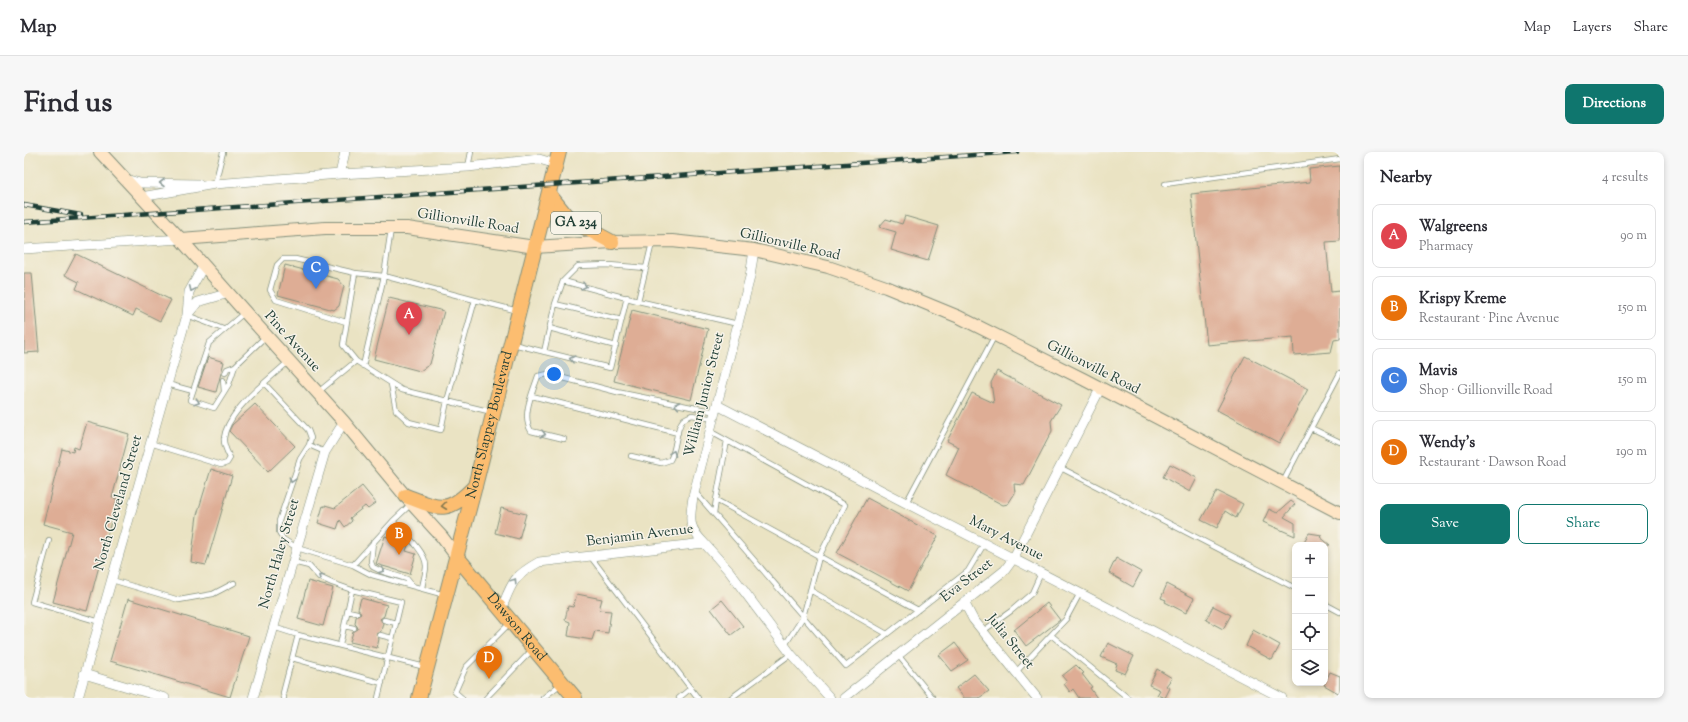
<!DOCTYPE html>
<html lang="en">
<head>
<meta charset="utf-8">
<style>
	:root { --surface:#fff; --page:#f7f7f7; --text:#2b2b33; --muted:#7c7c81; --line:#e1e1e2; --accent:#0f766e }
	body { margin:0; font-family:"Sorts Mill Goudy",serif; background:var(--page); color:var(--text) }
	.controls { position:absolute; right:12px; bottom:12px; display:grid; overflow:hidden; border-radius:8px; box-shadow:0 2px 6px #0003 }
	.controls button { width:36px; height:36px; display:grid; place-items:center; padding:0; border:0; border-bottom:1px solid var(--line); background:var(--surface); color:var(--text); font:20px sans-serif }
	.you { position:absolute; left:530px; top:222px; width:14px; height:14px; margin:-10px; border:3px solid #fff; border-radius:50%; background:#1a73e8; box-shadow:0 0 0 6px #1a73e833 }
	.badge { display:grid; place-items:center; width:26px; height:26px; border-radius:50%; background:var(--accent); color:#fff; font-size:13px; font-weight:700 }
	.pin { position:absolute; translate:-50% -33px; filter:drop-shadow(0 1px 2px #0008) }
	.pin::after { content:''; position:absolute; top:21px; width:14px; height:12px; background:inherit; clip-path:polygon(0 0,100% 0,50% 100%) }
	.list { margin:0; padding:0; list-style:none }
	h2 { display:flex; justify-content:space-between; align-items:center; height:52px; margin:0; padding:0 16px; font-size:17px }
	h2 small { font-size:13px; font-weight:400; color:var(--muted) }
	.list li { display:grid; grid-template-columns:26px 1fr auto; gap:12px; align-items:center; box-sizing:border-box; height:64px; margin:0 8px 8px; padding:0 8px; border:1px solid var(--line); border-radius:8px }
	.list b { display:block; font-size:15px; white-space:nowrap }
	.list p { margin:0; font-size:13px; white-space:nowrap; color:var(--muted) }
	.list em { font-size:13px; font-style:normal; color:var(--muted) }
	.actions { display:flex; gap:8px; padding:12px 16px }
	.actions a { flex:1; padding:9px 0; border:1px solid var(--accent); border-radius:8px; text-align:center; font-size:14px; color:var(--accent) }
	.actions .main { background:var(--accent); color:#fff }
	.icon { flex:none; width:22px; height:22px; fill:none; stroke:currentColor; stroke-width:2; stroke-linecap:round; stroke-linejoin:round }
	.map { position:relative; flex:none; width:1316px; height:546px; overflow:hidden; border-radius:8px }
	header { display:flex; align-items:center; gap:24px; box-sizing:border-box; height:56px; padding:0 20px; background:var(--surface); border-bottom:1px solid var(--line) }
	header strong { font-size:19px }
	nav { display:flex; gap:22px; margin-inline-start:auto; font-size:14px }
	.intro { display:flex; align-items:center; justify-content:space-between; box-sizing:border-box; height:96px; padding:0 24px }
	h1 { margin:0; font-size:28px }
	.button { padding:10px 18px; border-radius:8px; background:var(--accent); color:#fff; font-size:14px; font-weight:700 }
	main { display:flex; gap:24px; padding:0 24px }
	aside { flex:1; background:var(--surface); border-radius:8px; box-shadow:0 2px 6px #0003 }
	.map>svg:first-child { display:block }
</style>
</head>
<body>
<header>
<strong>Map</strong>
<nav><a>Map</a><a>Layers</a><a>Share</a></nav>
</header>
<div class="intro"><h1>Find us</h1><a class="button">Directions</a></div>
<main>
<div class="map">
<svg width="1316" height="546" viewBox="0 0 1316 546">
	<rect width="100%" height="100%" fill="#f7f3e8"/>
	<filter id="ink" filterUnits="userSpaceOnUse"><feTurbulence type="fractalNoise" baseFrequency=".025" numOctaves="2"/><feDisplacementMap in="SourceGraphic" scale="8" xChannelSelector="R" yChannelSelector="G"/><feConvolveMatrix kernelMatrix="1 2 1 2 8 2 1 2 1" color-interpolation-filters="sRGB"/></filter>
	<filter id="wash" filterUnits="userSpaceOnUse"><feTurbulence type="fractalNoise" baseFrequency=".012" numOctaves="4" result="noise"/><feDisplacementMap in="SourceGraphic" scale="16" xChannelSelector="R" yChannelSelector="G"/><feGaussianBlur stdDeviation="0.9" result="paint"/><feColorMatrix in="noise" values="0 0 0 0 0 0 0 0 0 0 0 0 0 0 0 0 0 1.4 0 .05"/><feComposite in="paint" operator="in"/></filter>
	<g filter="url(#wash)">
		<rect width="100%" height="100%" fill="#eae3c3"/>
		<g id="blocks">
			<path fill="#dead95" d="M1316 14V89L1302 90 1307 140 1316 139V187L1310 188 1307 200 1270 203 1269 185 1183 193 1167 42 1286 30 1285 17Z
				M881 64 915 74 904 109 867 98 872 80 855 75 862 67 878 72Z
				M52 102 147 148 136 169 112 157 109 164 52 137 55 130 41 123Z
				M261 113 314 127 320 134 315 154 310 158 254 143Z
				M0 121H8L15 200 0 201Z
				M365 146 420 159 406 212 396 219 350 207Z
				M608 158 684 177 667 248 590 229Z
				M1221 204 1284 237 1255 291 1193 258Z
				M184 205 200 210 192 240 174 235Z
				M973 219 1037 253 1027 269 1028 279 1000 333 990 332 991 341 984 352 979 353 922 323 935 295 923 289 948 241 970 251 967 231Z
				M231 252 271 294 244 320 205 279 208 273Z
				M63 270 105 282 88 346 93 347 63 459 29 450 48 380 19 372 38 297 49 300 50 295 55 297Z
				M1146 312 1173 326 1166 340 1139 325Z
				M187 317 208 324 182 413 167 410 173 363Z
				M338 334 352 351 344 357 341 354 326 366 328 369 321 375 316 368 313 377 294 371 299 354 301 355V353L311 356Z
				M1193 339 1219 352 1212 366 1201 359 1193 376 1177 368Z
				M843 346 914 384 884 439 813 401Z
				M1267 349 1271 352 1260 365 1271 371V384L1239 370 1245 357 1253 361Z
				M477 356 502 362 495 387 471 381Z
				M1285 381 1298 383 1296 385 1306 393H1278Z
				M361 384 385 391 382 399 392 402 386 422 352 412Z
				M1092 406 1117 420 1109 435 1085 421Z
				M284 429 309 436 299 474 274 467Z
				M1143 432 1170 446 1162 461 1141 450 1142 448 1137 446Z
				M553 442 578 447 575 458 587 459 584 481 571 479 568 488 544 484 546 470 541 468 544 454 549 455Z
				M337 446 363 453 360 464 356 467 359 471 357 479 352 482 355 487 353 496 326 490 329 480 334 477 333 474 331 472 332 465 337 462 334 457Z
				M104 447 225 484 206 545 86 509Z
				M698 448 719 474 707 483 687 457Z
				M1023 451 1036 468 1002 494 990 478Z
				M1189 454 1207 463 1199 477 1182 468Z
				M1229 478 1256 493 1248 508 1222 494Z
				M931 491 944 508 928 519 915 503Z
				M1084 491 1110 504 1101 522 1091 518 1093 512 1077 505Z
				M1052 513 1060 521 1058 522 1068 535 1066 536 1073 546H1055L1049 537 1046 540 1040 532 1043 530 1038 524Z
				M1133 517 1148 526 1142 534 1146 536 1141 546 1133 543 1136 538 1125 533Z
				M1306 520 1316 524V542L1300 533Z
				M950 522 965 539 955 546H940L932 536Z"/>
		</g>
	</g>
	<g filter="url(#ink)">
		<use href="#blocks" fill-opacity="0" stroke="#84907c" stroke-width="1"/>
		<g fill="none" stroke-linecap="round" stroke-linejoin="round">
			<defs>
				<path id="service" d="M444 15 447 0
					M191 32 199 0
					M1141 32 1316 7
					M539 129 554 114 585 113 622 116
					M451 148 494 159
					M614 149 714 172
					M531 152 598 168
					M221 160 185 191 166 248 190 256 205 232 211 214 241 185
					M163 163 199 177
					M322 170 252 148 246 138 253 113 259 107H271L331 121
					M525 176 592 194
					M489 192 586 216 603 145
					M520 200 531 152 539 129 614 149 628 91
					M332 209 319 193 331 121 360 124 367 77
					M339 214 360 124 451 148 423 249 417 278 385 270 372 258 367 232
					M201 221 203 217 211 214
					M199 228 200 239
					M240 231 264 210
					M143 232 169 239
					M293 241 332 209 378 238 468 260
					M508 244 654 281
					M1287 276 1316 221
					M687 280 821 353 795 405 779 465 761 493
					M540 287 507 279C497 263 509 240 514 224L524 222 593 240 692 260
					M126 291 197 313 203 311 206 306C203 299 199 293 200 286 202 267 226 243 240 231L284 278 287 286 285 293 276 307 255 369V380L259 387 273 396 329 413 348 423 421 443
					M285 293 301 300
					M607 304 637 311 646 308C653 297 651 277 659 268 661 266 666 264 668 263L690 267
					M1037 316 1271 436
					M1259 330 1287 276 1316 290
					M671 340 822 514 944 419 960 392
					M692 348 703 289
					M882 351 971 183
					M690 362 692 348 894 458
					M369 369C379 380 402 399 402 414 402 421 399 429 398 436
					M25 388 8 450 76 470
					M349 390 347 410 349 415 357 419 383 427 387 432
					M566 404 674 546
					M269 410 285 414 295 425 308 431 328 438 377 450 354 546
					M329 413 369 369 387 352
					M88 428 155 448 189 442 210 431
					M786 438 863 482
					M1301 452 1316 460
					M324 459 333 461
					M360 468 372 471
					M320 474 330 476
					M249 475 274 483
					M959 479 987 459 1008 441 1017 421
					M356 483 368 486
					M1027 483 1104 546
					M316 493 328 438
					M874 503 909 546
					M268 506 358 531
					M992 520 1042 467 1056 441
					M260 546 259 541 274 483 401 515
					M438 546 431 540 442 515 486 471
					M462 546 508 498
					M519 546 537 532
					M655 546 667 536
					M707 546 767 502"/>
				<path id="minor" d="M316 22 321 0
					M101 27 116 31 174 32
					M117 45 191 32 316 22 444 15 515 7 532 12
					M0 97 157 87
					M163 163 174 150 205 141
					M693 253 1258 546
					M680 391C663 374 666 367 669 345L726 125 730 98
					M940 450 949 467 1013 546
					M477 458C488 431 488 425 515 410L680 391 705 419 767 502 806 546
					M60 522 141 546
					M54 546 163 163 165 140 180 113
					M229 546 301 300 320 270
					M820 546 981 418 989 407 1076 237"/>
				<path id="secondary" d="M76 0 152 82 221 160 320 270 388 352 418 385 433 405
					M157 87 301 76H383L511 95 588 90 648 89 730 98 804 115 862 135 935 165 1059 227 1316 361"/>
				<g id="primary">
					<path d="M525 42 545 67 588 90"/>
					<path d="M382 344C416 357 423 363 451 334"/>
					<path id="s1" d="M433 405 551 546"/>
					<path id="s2" d="M395 546 451 334 535 0"/>
				</g>
			</defs>
			<use href="#service" stroke="#84907c" stroke-width="6"/>
			<use href="#minor" stroke="#84907c" stroke-width="10"/>
			<use href="#secondary" stroke="#84907c" stroke-width="14"/>
			<use href="#primary" stroke="#84907c" stroke-width="16"/>
			<use href="#service" stroke="#fff" stroke-width="4.5"/>
			<use href="#minor" stroke="#fff" stroke-width="9"/>
			<use href="#secondary" stroke="#fee5c5" stroke-width="12"/>
			<use href="#primary" stroke="#fcbd6f" stroke-width="14"/>
			<defs>
				<path id="rail" d="M0 53 57 63
					M0 70 993 0"/>
			</defs>
			<use href="#rail" stroke="#1f3d34" stroke-width="4.5"/>
			<use href="#rail" stroke="#f7f3e8" stroke-width="3" stroke-dasharray="9" stroke-linecap="butt"/>
		</g>
		<defs><path id="oneway-chevron" d="M-2-3.5L2.5 0L-2 3.5" fill="none" stroke-width="1.6" stroke-linecap="round" stroke-linejoin="round"/></defs>
		<g stroke="#8f9e9a">
			<use href="#oneway-chevron" transform="translate(138 31) rotate(-180)"/>
			<use href="#oneway-chevron" transform="translate(560 134) rotate(14)"/>
			<use href="#oneway-chevron" transform="translate(168 137) rotate(114)"/>
			<use href="#oneway-chevron" transform="translate(548 207) rotate(-166)"/>
			<use href="#oneway-chevron" transform="translate(173 250) rotate(19)"/>
			<use href="#oneway-chevron" transform="translate(653 253) rotate(-169)"/>
			<use href="#oneway-chevron" transform="translate(519 282) rotate(14)"/>
			<use href="#oneway-chevron" transform="translate(649 301) rotate(-69)"/>
			<use href="#oneway-chevron" transform="translate(268 328) rotate(108)"/>
			<use href="#oneway-chevron" transform="translate(358 418) rotate(22)"/>
			<use href="#oneway-chevron" transform="translate(297 425) rotate(-147)"/>
			<use href="#oneway-chevron" transform="translate(490 429) rotate(-56)"/>
		</g>
		<use stroke="#82774f" href="#oneway-chevron" transform="translate(420 354) rotate(173)"/>
	</g>
	<g text-anchor="middle" dominant-baseline="central" stroke-width="3" stroke-linejoin="round" paint-order="stroke">
		<rect fill="#f7f3e8" stroke="#60746a" stroke-width="1" x="527" y="60" width="50" height="22" rx="3"/>
		<g font-size="13" font-weight="bold" fill="#1f3d34">
			<text x="552" y="71">GA 234</text>
		</g>
		<g font-size="14" fill="#1f3d34" stroke="#f7f3e8">
			<text transform="translate(444 70) rotate(9)">Gillionville Road</text>
			<text transform="translate(766 93) rotate(13)">Gillionville Road</text>
			<text transform="translate(268 190) rotate(48)">Pine Avenue</text>
			<text transform="translate(1069 216) rotate(27)">Gillionville Road</text>
			<text transform="translate(681 243) rotate(-76)">William Junior Street</text>
			<text stroke="none"><textPath href="#s2" startOffset="282">North Slappey Boulevard</textPath></text>
			<text transform="translate(95 351) rotate(-74)">North Cleveland Street</text>
			<text transform="translate(616 384) rotate(-7)">Benjamin Avenue</text>
			<text transform="translate(982 387) rotate(27)">Mary Avenue</text>
			<text transform="translate(256 402) rotate(-74)">North Haley Street</text>
			<text transform="translate(943 429) rotate(-38)">Eva Street</text>
			<text stroke="none"><textPath href="#s1" startOffset="92">Dawson Road</textPath></text>
			<text transform="translate(986 490) rotate(51)">Julia Street</text>
		</g>
	</g>
</svg>
<div class="controls">
<button>+</button>
<button>−</button>
<button><svg class="icon" aria-label="locate" viewBox="0 0 24 24"><circle cx="12" cy="12" r="6"/><path d="M12 2v4M12 18v4M2 12h4M18 12h4"/></svg></button>
<button><svg class="icon" aria-label="layers" viewBox="0 0 24 24"><path d="M12 4l9 5-9 5-9-5zM3 14l9 5 9-5"/></svg></button>
</div>
<div class="you"></div>
<div class="pin badge" style="left:385px;top:183px;background:#e0444e">A</div>
<div class="pin badge" style="left:375px;top:403px;background:#e8710a">B</div>
<div class="pin badge" style="left:292px;top:137px;background:#3f7fe0">C</div>
<div class="pin badge" style="left:465px;top:527px;background:#e8710a">D</div>
</div>
<aside>
<h2>Nearby<small>4 results</small></h2>
<ul class="list">
<li><span class="badge" style="background:#e0444e">A</span><div><b>Walgreens</b><p>Pharmacy</p></div><em>90 m</em></li>
<li><span class="badge" style="background:#e8710a">B</span><div><b>Krispy Kreme</b><p>Restaurant · Pine Avenue</p></div><em>150 m</em></li>
<li><span class="badge" style="background:#3f7fe0">C</span><div><b>Mavis</b><p>Shop · Gillionville Road</p></div><em>150 m</em></li>
<li><span class="badge" style="background:#e8710a">D</span><div><b>Wendy's</b><p>Restaurant · Dawson Road</p></div><em>190 m</em></li>
</ul>
<div class="actions"><a class="main">Save</a><a>Share</a></div>
</aside>
</main>
</body>
</html>
